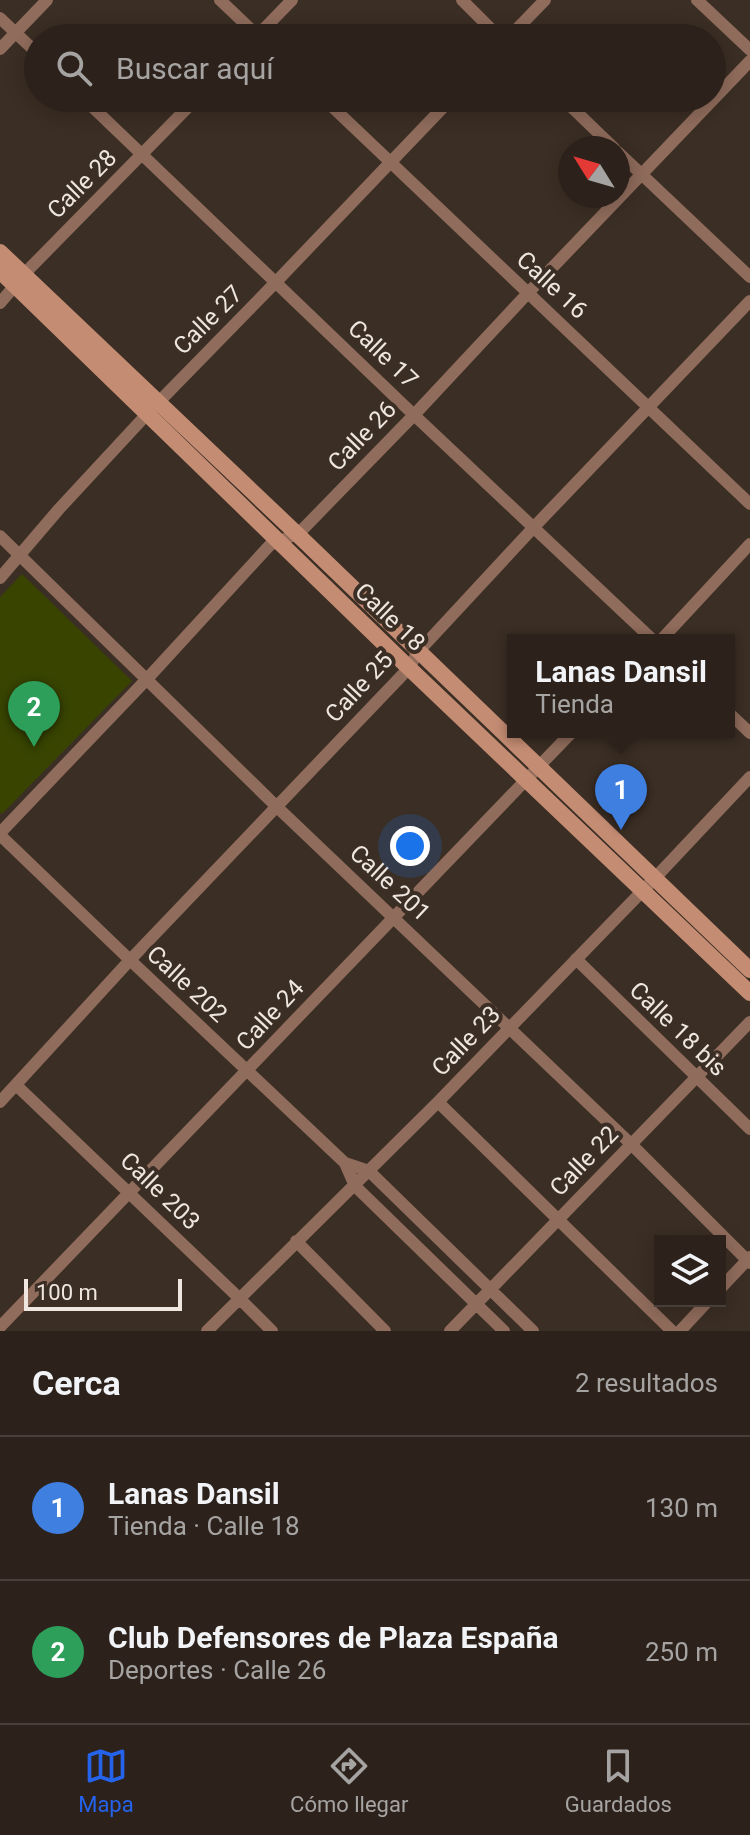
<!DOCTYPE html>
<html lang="es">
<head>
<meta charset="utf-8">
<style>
	:root { --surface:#2c221b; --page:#342a24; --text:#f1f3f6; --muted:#a6a4a3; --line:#483f3a; --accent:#2563eb }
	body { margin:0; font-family:Roboto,sans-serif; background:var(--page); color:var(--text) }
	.controls { position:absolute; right:24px; bottom:24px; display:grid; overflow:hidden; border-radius:0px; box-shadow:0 4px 20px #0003 }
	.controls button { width:72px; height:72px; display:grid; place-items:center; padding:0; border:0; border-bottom:2px solid var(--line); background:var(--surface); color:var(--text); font:40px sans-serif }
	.compass { position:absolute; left:558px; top:136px; width:72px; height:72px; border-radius:50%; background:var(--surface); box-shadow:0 4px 20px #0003; rotate:307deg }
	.scale { position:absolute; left:24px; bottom:20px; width:158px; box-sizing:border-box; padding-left:8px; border:4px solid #eee6df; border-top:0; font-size:22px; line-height:28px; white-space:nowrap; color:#eee6df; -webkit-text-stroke:6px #3b2e24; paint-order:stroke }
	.you { position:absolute; left:410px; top:846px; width:28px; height:28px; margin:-20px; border:6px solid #fff; border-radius:50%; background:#1a73e8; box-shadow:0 0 0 12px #1a73e833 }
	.badge { display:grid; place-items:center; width:52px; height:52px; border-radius:50%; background:var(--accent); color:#fff; font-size:26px; font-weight:700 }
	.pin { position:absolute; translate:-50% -66px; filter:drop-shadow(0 2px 4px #0008) }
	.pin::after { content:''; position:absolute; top:42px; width:28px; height:24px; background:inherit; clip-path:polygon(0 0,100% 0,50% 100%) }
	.popup { position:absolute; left:507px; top:634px; width:228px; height:104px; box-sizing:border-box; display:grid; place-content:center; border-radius:0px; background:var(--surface); filter:drop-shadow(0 2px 6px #0005); font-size:26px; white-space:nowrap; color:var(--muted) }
	.popup b { font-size:30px; color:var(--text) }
	.popup::after { content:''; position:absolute; left:50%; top:100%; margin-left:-16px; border:16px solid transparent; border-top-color:var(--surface) }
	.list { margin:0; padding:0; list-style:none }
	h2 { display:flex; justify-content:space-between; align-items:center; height:104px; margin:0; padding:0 32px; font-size:34px }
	h2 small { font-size:26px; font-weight:400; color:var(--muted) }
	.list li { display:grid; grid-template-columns:52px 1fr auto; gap:24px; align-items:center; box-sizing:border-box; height:144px; padding:0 32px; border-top:2px solid var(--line) }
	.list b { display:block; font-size:30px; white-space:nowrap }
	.list p { margin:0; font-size:26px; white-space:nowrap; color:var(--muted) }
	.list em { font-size:26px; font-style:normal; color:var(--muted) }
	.icon { flex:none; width:44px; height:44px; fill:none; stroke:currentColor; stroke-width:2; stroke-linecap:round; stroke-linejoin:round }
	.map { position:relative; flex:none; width:750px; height:1331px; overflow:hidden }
	.search { position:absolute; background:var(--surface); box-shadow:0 4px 20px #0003; left:24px; right:24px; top:24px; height:88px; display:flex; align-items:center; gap:20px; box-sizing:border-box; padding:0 28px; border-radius:44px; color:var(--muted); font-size:30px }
	.sheet { height:392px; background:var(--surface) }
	nav { display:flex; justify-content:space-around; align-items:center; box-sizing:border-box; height:112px; border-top:2px solid var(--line); background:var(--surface); font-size:22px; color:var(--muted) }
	nav a { display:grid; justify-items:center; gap:4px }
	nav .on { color:var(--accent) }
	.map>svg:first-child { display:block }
</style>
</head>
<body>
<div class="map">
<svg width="750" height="1331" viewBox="0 0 750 1331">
	<rect width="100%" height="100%" fill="#3b2e24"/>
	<path fill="#384400" d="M22 574 132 681 2 814 0 812V597Z"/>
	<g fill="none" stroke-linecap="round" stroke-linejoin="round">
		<path stroke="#906c5c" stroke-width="12" d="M220 0 260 38
			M462 0 500 38
			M697 0 750 50
			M0 18 38 54
			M255 38 292 0
			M508 38 545 0
			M0 49 47 0
			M83 98 414 415 653 640
			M323 98 750 504
			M562 98 614 148
			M618 152 750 277
			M0 303 29 269 197 98
			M0 536 277 807 631 1144 750 1263
			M0 578 59 509 148 413 276 282 452 98
			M661 640 750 544
			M729 713 750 733
			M0 833 147 679 270 545 297 534 303 529 414 415 528 293 750 61
			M0 835 130 960 345 1163 355 1186 504 1331
			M576 959 750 1129
			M16 1085 239 1298 272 1331
			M0 1102 130 960 409 668 418 652 534 527 750 301
			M438 1102 672 1331
			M345 1163 369 1171 533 1331
			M296 1241 385 1331
			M720 1289 750 1257
			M0 1327 572 732
			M207 1331 438 1102 655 878 750 777
			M450 1331 750 1022
			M680 1331 708 1301"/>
		<path stroke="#c48c73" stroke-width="16" d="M0 252 297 534 750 970
			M0 271 409 668 750 993"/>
	</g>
	<g text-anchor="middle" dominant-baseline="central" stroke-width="8" stroke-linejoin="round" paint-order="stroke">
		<g font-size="24" fill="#eee6df" stroke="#3b2e24">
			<text transform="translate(82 184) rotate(-45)">Calle 28</text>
			<text transform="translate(552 285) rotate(43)">Calle 16</text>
			<text transform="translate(208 320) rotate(-45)">Calle 27</text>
			<text transform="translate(383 354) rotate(44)">Calle 17</text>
			<text transform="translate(362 436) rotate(-46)">Calle 26</text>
			<text transform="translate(390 617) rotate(44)">Calle 18</text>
			<text transform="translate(359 687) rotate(-47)">Calle 25</text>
			<text transform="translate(390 883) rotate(43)">Calle 201</text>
			<text transform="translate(187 984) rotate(43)">Calle 202</text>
			<text transform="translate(270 1015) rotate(-47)">Calle 24</text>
			<text transform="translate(678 1029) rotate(44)">Calle 18 bis</text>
			<text transform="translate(466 1041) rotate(-46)">Calle 23</text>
			<text transform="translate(584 1161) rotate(-46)">Calle 22</text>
			<text transform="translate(160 1191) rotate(44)">Calle 203</text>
		</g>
	</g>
</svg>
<div class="controls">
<button><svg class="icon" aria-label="layers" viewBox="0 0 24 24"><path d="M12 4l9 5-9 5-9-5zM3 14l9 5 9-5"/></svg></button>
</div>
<svg class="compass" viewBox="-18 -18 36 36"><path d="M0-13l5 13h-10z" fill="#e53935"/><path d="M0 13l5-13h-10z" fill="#a6a4a3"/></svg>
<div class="scale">100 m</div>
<div class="you"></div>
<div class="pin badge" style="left:621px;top:830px;background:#3f7fe0">1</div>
<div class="popup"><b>Lanas Dansil</b>Tienda</div>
<div class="pin badge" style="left:34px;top:747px;background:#2e9e5b">2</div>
<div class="search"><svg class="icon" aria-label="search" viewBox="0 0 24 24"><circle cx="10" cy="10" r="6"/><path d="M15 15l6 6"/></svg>Buscar aquí</div>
</div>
<section class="sheet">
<h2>Cerca<small>2 resultados</small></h2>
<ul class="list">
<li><span class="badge" style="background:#3f7fe0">1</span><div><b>Lanas Dansil</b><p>Tienda · Calle 18</p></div><em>130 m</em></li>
<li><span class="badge" style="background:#2e9e5b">2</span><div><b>Club Defensores de Plaza España</b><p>Deportes · Calle 26</p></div><em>250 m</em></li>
</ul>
</section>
<nav>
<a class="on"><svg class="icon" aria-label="map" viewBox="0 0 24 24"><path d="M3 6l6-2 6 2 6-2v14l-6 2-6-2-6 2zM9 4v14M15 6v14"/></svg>Mapa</a>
<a><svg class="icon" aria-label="directions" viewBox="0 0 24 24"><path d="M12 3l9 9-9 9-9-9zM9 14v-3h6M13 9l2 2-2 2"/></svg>Cómo llegar</a>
<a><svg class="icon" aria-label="saved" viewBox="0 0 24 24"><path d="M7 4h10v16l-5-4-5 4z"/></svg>Guardados</a>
</nav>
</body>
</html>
